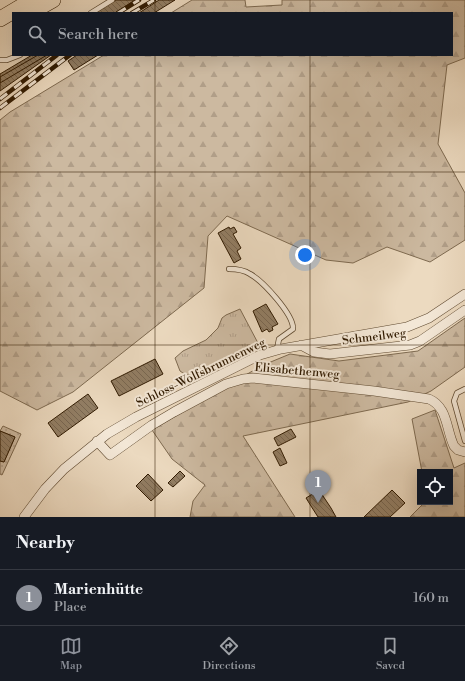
<!DOCTYPE html>
<html lang="en">
<head>
<meta charset="utf-8">
<style>
	:root { --surface:#171b24; --page:#20242c; --text:#f1f3f6; --muted:#9ea1a6; --line:#363941; --accent:#8c9099 }
	body { margin:0; font-family:"Libre Bodoni",serif; background:var(--page); color:var(--text) }
	.controls { position:absolute; right:12px; bottom:12px; display:grid; overflow:hidden; border-radius:0px; box-shadow:0 4px 16px #0002 }
	.controls button { width:36px; height:36px; display:grid; place-items:center; padding:0; border:0; border-bottom:1px solid var(--line); background:var(--surface); color:var(--text); font:20px sans-serif }
	.you { position:absolute; left:305px; top:255px; width:14px; height:14px; margin:-10px; border:3px solid #fff; border-radius:50%; background:#1a73e8; box-shadow:0 0 0 6px #1a73e833 }
	.badge { display:grid; place-items:center; width:26px; height:26px; border-radius:50%; background:var(--accent); color:#fff; font-size:13px; font-weight:700 }
	.pin { position:absolute; translate:-50% -33px; filter:drop-shadow(0 1px 2px #0008) }
	.pin::after { content:''; position:absolute; top:21px; width:14px; height:12px; background:inherit; clip-path:polygon(0 0,100% 0,50% 100%) }
	.list { margin:0; padding:0; list-style:none }
	h2 { display:flex; justify-content:space-between; align-items:center; height:52px; margin:0; padding:0 16px; font-size:17px }
	h2 small { font-size:13px; font-weight:400; color:var(--muted) }
	.list li { display:grid; grid-template-columns:26px 1fr auto; gap:12px; align-items:center; box-sizing:border-box; height:56px; padding:0 16px; border-top:1px solid var(--line) }
	.list b { display:block; font-size:15px; white-space:nowrap }
	.list p { margin:0; font-size:13px; white-space:nowrap; color:var(--muted) }
	.list em { font-size:13px; font-style:normal; color:var(--muted) }
	.icon { flex:none; width:22px; height:22px; fill:none; stroke:currentColor; stroke-width:2; stroke-linecap:round; stroke-linejoin:round }
	.map { position:relative; flex:none; width:465px; height:517px; overflow:hidden }
	.search { position:absolute; background:var(--surface); box-shadow:0 4px 16px #0002; left:12px; right:12px; top:12px; height:44px; display:flex; align-items:center; gap:10px; box-sizing:border-box; padding:0 14px; border-radius:0px; color:var(--muted); font-size:15px }
	.sheet { height:108px; background:var(--surface) }
	nav { display:flex; justify-content:space-around; align-items:center; box-sizing:border-box; height:56px; border-top:1px solid var(--line); background:var(--surface); font-size:11px; color:var(--muted) }
	nav a { display:grid; justify-items:center; gap:2px }
	nav .on { color:var(--accent) }
	.map>svg:first-child { display:block }
</style>
</head>
<body>
<div class="map">
<svg width="465" height="517" viewBox="0 0 465 517">
	<defs>
		<pattern id="grass-tufts" width="24" height="20" patternUnits="userSpaceOnUse"><rect width="24" height="20" fill="#ccb9a0"/><path d="M3 7l-1-3M5 7V3M7 7l1-3M15 17l-1-3M17 17v-4M19 17l1-3" fill="none" stroke="#b09e88"/></pattern>
		<pattern id="forest-firs" width="22" height="20" patternUnits="userSpaceOnUse"><rect width="22" height="20" fill="#ccb9a0"/><path d="M5 1l3.5 6h-7zM16 11l3.5 6h-7z" fill="#b09e88"/></pattern>
		<pattern id="garden-dots" width="8" height="8" patternUnits="userSpaceOnUse"><rect width="8" height="8" fill="#ccb9a0"/><path d="M2 2h.1M6 6h.1" fill="none" stroke="#b09e88" stroke-width="1.8" stroke-linecap="round"/></pattern>
		<pattern id="building-back-hatch" width="6" height="6" patternUnits="userSpaceOnUse"><rect width="6" height="6" fill="#927e64"/><path d="M-1 5l2 2M0 0l6 6M5-1l2 2" fill="none" stroke="#786650"/></pattern>
	</defs>
	<rect width="100%" height="100%" fill="#ecdac0"/>
	<filter id="stains"><feTurbulence type="fractalNoise" baseFrequency=".005" numOctaves="4"/><feColorMatrix values="0 0 0 0 .2 0 0 0 0 .09 0 0 0 0 .02 0 0 0 .5 -.17"/></filter>
	<radialGradient id="worn" r=".72"><stop offset=".6" stop-color="#630" stop-opacity="0"/><stop offset="1" stop-color="#630" stop-opacity=".3"/></radialGradient>
	<path fill="url(#grass-tufts)" stroke="#7e6a50" d="M240 309 259 345 194 377 192 375H186L180 371 175 358 183 351 206 340 218 328 222 318 226 315Z"/>
	<path fill="url(#forest-firs)" stroke="#7e6a50" d="M192 0H245L246 7 282 5V0H465V58L447 65 438 144 465 193V240L430 262 387 247 353 263 326 260 227 216 208 236 204 288 73 392 37 410 0 391V120L10 112 104 55H452V13H171Z
		M465 318V367L431 391 408 402 243 436 295 517H190L193 501 205 485 172 459 152 430 261 366 290 354 339 361 418 351Z
		M435 410 454 468 465 463V517H410L425 502H450V472H422L412 419Z"/>
	<path fill="url(#garden-dots)" stroke="#7e6a50" d="M3 426 21 434 2 475 0 474V461L4 462 15 437 0 431Z"/>
	<path fill="url(#building-back-hatch)" stroke="#301a01" d="M116 0H135L115 13H95Z
		M159 0H175L154 13H139Z
		M32 55H47L0 83V74Z
		M38 55H51L0 91V77Z
		M77 55H98L74 70 68 61Z
		M229 227 230 229 234 227 237 232 233 234 241 248 237 251 241 259 234 263 218 233Z
		M266 304 278 324 272 327 273 330 269 332 267 329 262 332 253 311Z
		M155 359 163 374 119 396 111 381Z
		M88 394 98 408 58 437 48 423Z
		M291 429 296 437 278 446 274 438Z
		M0 431 15 437 4 462 0 461Z
		M280 448 287 463 280 466 273 452Z
		M180 471 185 476 173 487 168 483Z
		M148 474 163 490 151 501 136 486Z
		M319 490 331 508 336 517H318L311 506 306 498Z
		M392 490 405 503 390 517H364Z"/>
	<g fill="none" stroke-linecap="round" stroke-linejoin="round">
		<defs>
			<path id="service" d="M91 13 112 0
				M0 60H7L20 55
				M229 269C237 269 244 270 250 274 263 281 294 315 293 329L279 339 277 349
				M465 389 457 393 454 401 465 441"/>
			<path id="minor" d="M301 345 314 352 330 354 410 345 420 341 465 310
				M97 441 110 455 152 425 174 412 226 384 243 379 253 378 374 391 429 399C448 407 446 430 454 446L458 450 465 452
				M24 517 45 489 64 469 107 434 136 417 260 355 281 349 407 327 429 318 465 294"/>
			<path id="primary" d="M30 13 53 0
				M0 19 32 0"/>
		</defs>
		<use href="#service" stroke="#5f4a31" stroke-width="6"/>
		<use href="#minor" stroke="#5f4a31" stroke-width="10"/>
		<use href="#primary" stroke="#301a01" stroke-width="16"/>
		<use href="#service" stroke="#f3e7d6" stroke-width="4.5"/>
		<use href="#minor" stroke="#f3e7d6" stroke-width="9"/>
		<use href="#primary" stroke="#ecdac0" stroke-width="15"/>
		<defs>
			<path id="rail" d="M118 13 139 0
				M132 13 154 0
				M0 99 57 55
				M0 108 70 55"/>
		</defs>
		<use href="#rail" stroke="#301a01" stroke-width="4.5"/>
		<use href="#rail" stroke="#f3e7d6" stroke-width="3" stroke-dasharray="9" stroke-linecap="butt"/>
	</g>
	<path fill="none" stroke="#301a01" stroke-width="1" stroke-opacity="0.55" d="M155 0V13M310 0V13M155 55V517M310 55V517M0 172H465M0 345H465"/>
	<g text-anchor="middle" dominant-baseline="central" stroke-width="4" stroke-linejoin="round" paint-order="stroke">
		<g font-size="12" fill="#301a01" stroke="#f3e7d6">
			<text transform="translate(374 337) rotate(-7)">Schmeilweg</text>
			<text transform="translate(297 371) rotate(5)">Elisabethenweg</text>
			<text transform="translate(201 373) rotate(-26)">Schloss-Wolfsbrunnenweg</text>
		</g>
	</g>
	<rect width="100%" height="100%" filter="url(#stains)"/>
	<rect width="100%" height="100%" fill="url(#worn)"/>
</svg>
<div class="controls">
<button><svg class="icon" aria-label="locate" viewBox="0 0 24 24"><circle cx="12" cy="12" r="6"/><path d="M12 2v4M12 18v4M2 12h4M18 12h4"/></svg></button>
</div>
<div class="you"></div>
<div class="pin badge" style="left:318px;top:503px">1</div>
<div class="search"><svg class="icon" aria-label="search" viewBox="0 0 24 24"><circle cx="10" cy="10" r="6"/><path d="M15 15l6 6"/></svg>Search here</div>
</div>
<section class="sheet">
<h2>Nearby<small></small></h2>
<ul class="list">
<li><span class="badge">1</span><div><b>Marienhütte</b><p>Place</p></div><em>160 m</em></li>
</ul>
</section>
<nav>
<a class="on"><svg class="icon" aria-label="map" viewBox="0 0 24 24"><path d="M3 6l6-2 6 2 6-2v14l-6 2-6-2-6 2zM9 4v14M15 6v14"/></svg>Map</a>
<a><svg class="icon" aria-label="directions" viewBox="0 0 24 24"><path d="M12 3l9 9-9 9-9-9zM9 14v-3h6M13 9l2 2-2 2"/></svg>Directions</a>
<a><svg class="icon" aria-label="saved" viewBox="0 0 24 24"><path d="M7 4h10v16l-5-4-5 4z"/></svg>Saved</a>
</nav>
</body>
</html>
